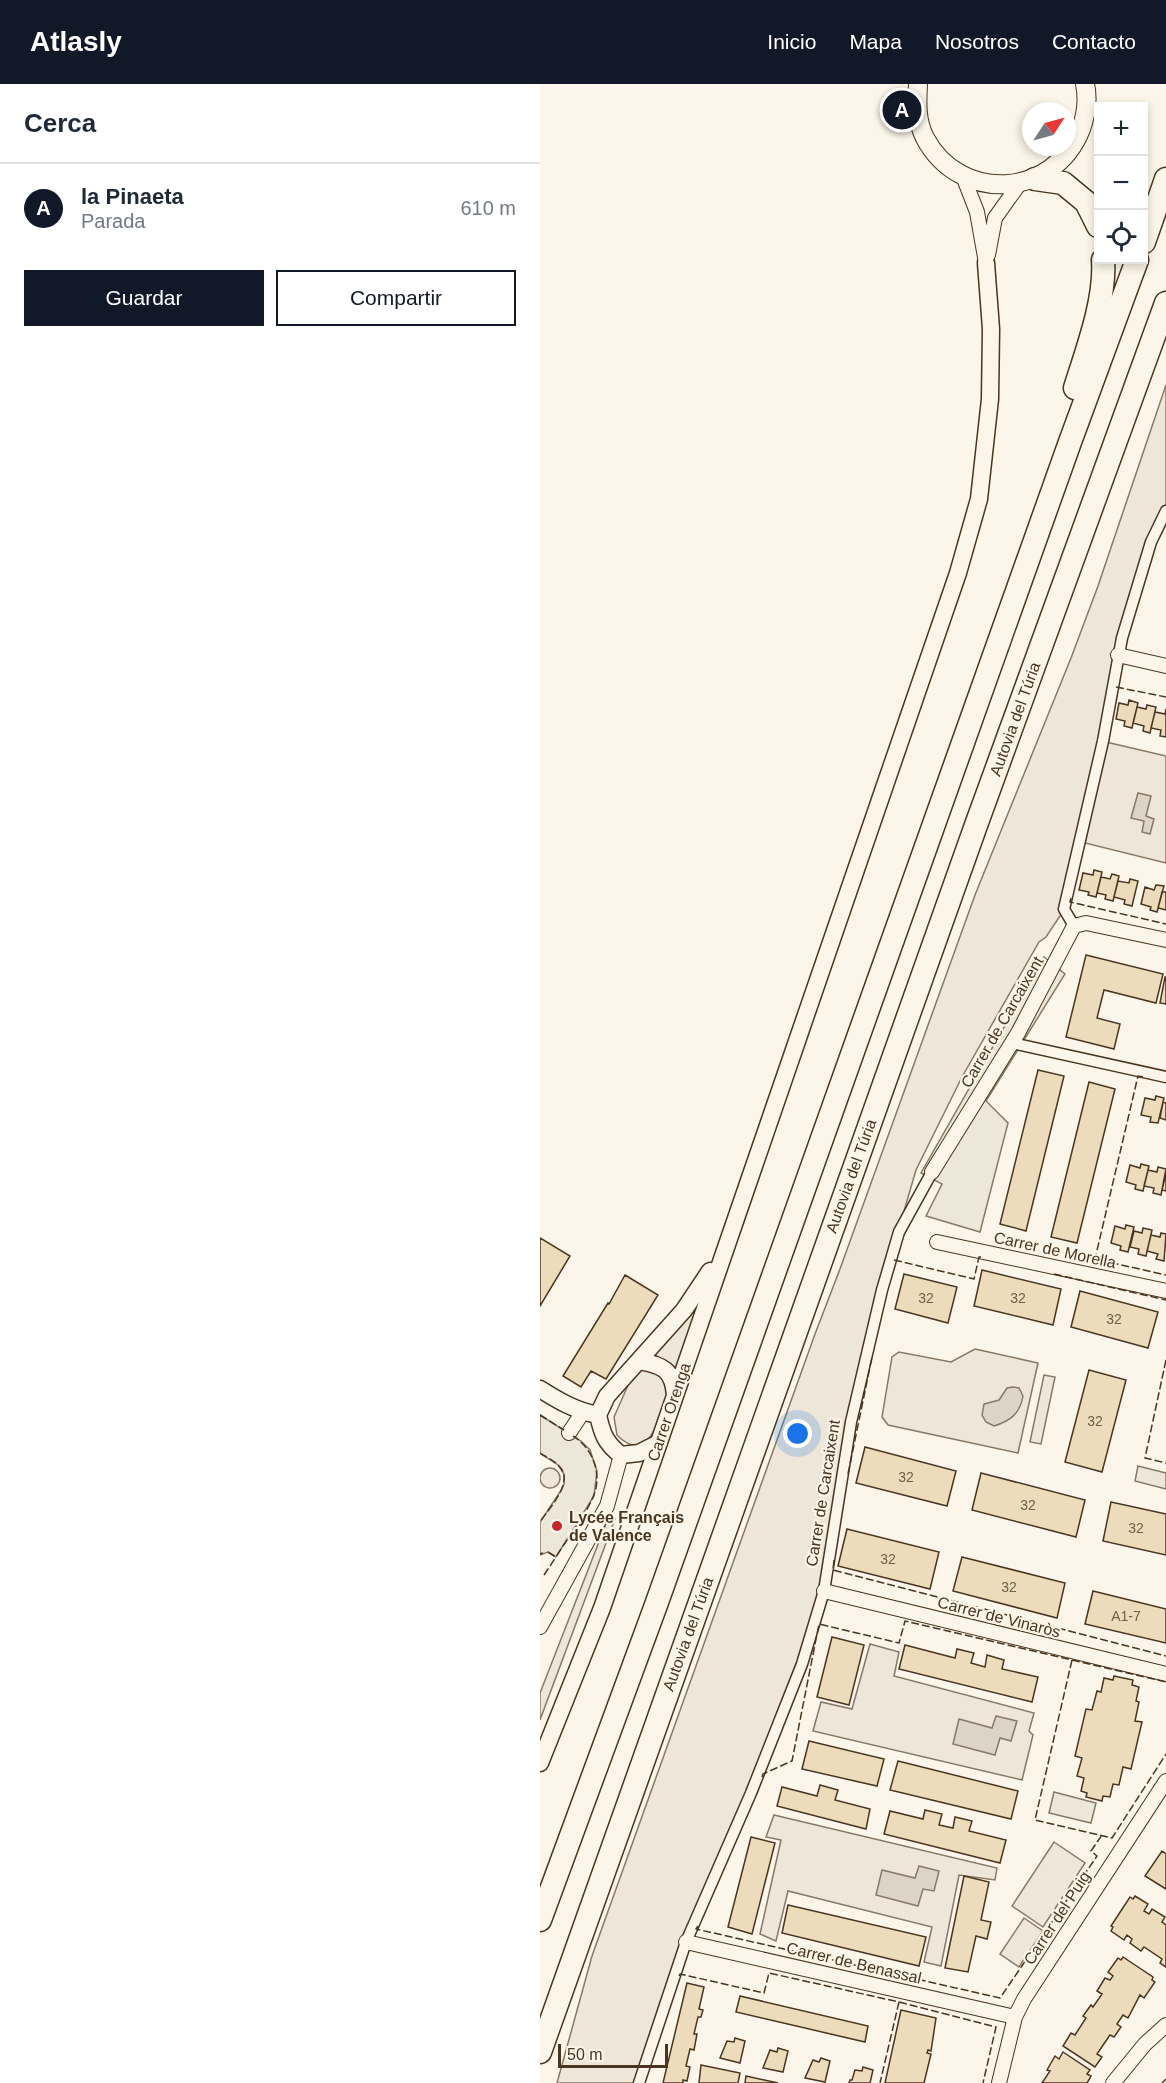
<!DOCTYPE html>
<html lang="es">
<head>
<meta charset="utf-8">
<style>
	:root { --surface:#fff; --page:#f6f6f7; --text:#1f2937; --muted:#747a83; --line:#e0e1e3; --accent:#111827 }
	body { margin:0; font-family:Arial,sans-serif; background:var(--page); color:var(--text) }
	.controls { position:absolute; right:18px; top:18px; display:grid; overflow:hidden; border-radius:0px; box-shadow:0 3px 9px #0003 }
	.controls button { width:54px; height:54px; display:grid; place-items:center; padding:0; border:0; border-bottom:2px solid var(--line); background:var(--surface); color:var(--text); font:30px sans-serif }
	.compass { position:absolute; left:482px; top:18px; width:54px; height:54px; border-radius:50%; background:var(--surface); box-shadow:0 3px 9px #0003; rotate:54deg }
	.scale { position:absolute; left:18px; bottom:15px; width:110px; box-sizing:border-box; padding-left:6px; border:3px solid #4a3520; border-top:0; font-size:16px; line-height:21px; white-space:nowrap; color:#4a3520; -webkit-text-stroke:4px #fbf6e9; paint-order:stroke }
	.you { position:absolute; left:258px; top:1350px; width:21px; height:21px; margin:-15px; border:4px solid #fff; border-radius:50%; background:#1a73e8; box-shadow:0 0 0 9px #1a73e833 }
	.badge { display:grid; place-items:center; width:39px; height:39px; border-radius:50%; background:var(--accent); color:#fff; font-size:20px; font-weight:700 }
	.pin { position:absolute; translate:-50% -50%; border:3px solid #fff; box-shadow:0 2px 6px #0006 }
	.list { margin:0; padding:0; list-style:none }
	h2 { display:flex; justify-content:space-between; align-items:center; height:78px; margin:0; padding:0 24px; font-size:26px }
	h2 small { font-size:20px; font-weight:400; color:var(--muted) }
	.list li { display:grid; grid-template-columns:39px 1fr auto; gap:18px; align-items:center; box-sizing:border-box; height:90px; padding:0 24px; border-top:2px solid var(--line) }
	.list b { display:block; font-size:22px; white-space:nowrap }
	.list p { margin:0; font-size:20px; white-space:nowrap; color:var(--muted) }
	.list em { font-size:20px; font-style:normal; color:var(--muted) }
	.actions { display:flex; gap:12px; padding:18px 24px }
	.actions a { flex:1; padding:14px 0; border:2px solid var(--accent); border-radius:0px; text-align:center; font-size:21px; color:var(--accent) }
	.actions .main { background:var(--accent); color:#fff }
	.icon { flex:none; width:33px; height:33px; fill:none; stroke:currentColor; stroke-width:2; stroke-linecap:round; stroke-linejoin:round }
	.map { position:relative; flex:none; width:626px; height:1999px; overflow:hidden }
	header { display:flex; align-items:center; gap:36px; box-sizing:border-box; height:84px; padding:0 30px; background:var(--accent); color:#fff }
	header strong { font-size:28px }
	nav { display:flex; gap:33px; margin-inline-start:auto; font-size:21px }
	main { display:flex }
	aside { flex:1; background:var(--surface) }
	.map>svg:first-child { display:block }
</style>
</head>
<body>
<header>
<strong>Atlasly</strong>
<nav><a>Inicio</a><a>Mapa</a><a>Nosotros</a><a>Contacto</a></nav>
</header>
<main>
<aside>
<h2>Cerca<small></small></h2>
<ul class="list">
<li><span class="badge">A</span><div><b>la Pinaeta</b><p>Parada</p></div><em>610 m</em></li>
</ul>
<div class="actions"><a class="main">Guardar</a><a>Compartir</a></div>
</aside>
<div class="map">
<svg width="626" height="1999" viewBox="0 0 626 1999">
	<rect width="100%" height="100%" fill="#fbf6e9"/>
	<path fill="#ede6d9" stroke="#887966" stroke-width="1.5" d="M626 301V429L580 554 530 817 506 853 499 858 422 993 376 1086 350 1175 320 1318 287 1501 154 1845 98 1999H17L52 1872 275 1250 300 1185 435 811 531 574 558 502Z
		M566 658 626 672V779L545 759Z
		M164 1206 136 1284 135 1286 125 1277 113 1270Z
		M435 1265 498 1279 478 1369 348 1341 342 1333 352 1273 359 1268 411 1278Z
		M99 1285 115 1286 130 1304C122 1326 110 1385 77 1351L74 1333 93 1290Z
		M0 1394a10 10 0 1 1 20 0a10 10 0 1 1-20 0Z
		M330 1560 359 1568 354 1592 494 1629 489 1647 493 1651 482 1696 273 1647 281 1618 312 1625Z
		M514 1708 556 1719 551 1739 509 1729Z
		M234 1731 457 1784 455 1796 419 1791 401 1882 384 1878 392 1843 248 1807 236 1857 220 1850 241 1756 226 1753Z
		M514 1758 545 1779 503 1843 472 1822Z
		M484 1834 503 1847 479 1883 460 1870Z"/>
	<path fill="#ede7d9" stroke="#887966" stroke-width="1.5" d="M504 873 525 890 446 1017 468 1039 440 1148 386 1132 402 1100 381 1089Z
		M504 1291 515 1293 501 1360 490 1358Z
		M0 1331 41 1357 50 1366 57 1387 54 1412 16 1473 8 1468 0 1471V1438L22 1405 24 1400V1390L18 1381 0 1369Z
		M598 1382 626 1389V1405L595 1397Z
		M71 1427 75 1435 0 1636V1609Z"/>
	<path fill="#dcd4c6" stroke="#887966" stroke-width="1.5" d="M598 709 611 712 606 732 614 735 610 750 602 748 604 737 591 734Z
		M473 1303 479 1304 483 1312C480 1330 470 1337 454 1342L446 1338 442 1331 444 1320 459 1316 467 1304Z
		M456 1632 477 1637 471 1657 460 1654 455 1671 413 1660 419 1635 452 1644Z
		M379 1782 399 1787 394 1807 383 1805 378 1822 336 1811 342 1786 375 1794Z"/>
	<path fill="#ecdcbc" stroke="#4a3520" stroke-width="1.5" d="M589 616 598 619 592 644 584 642 585 637 576 635 579 619 588 621Z
		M607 621 616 623 610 649 603 647 604 642 593 639 597 623 606 625Z
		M626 625V653L620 652 621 646 611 644 615 628 625 630Z
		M554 786 562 788 556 813 548 811 549 808 539 806 543 789 553 791Z
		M572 790 579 792 573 817 565 815 566 811 557 809 561 793 570 795Z
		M590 795 598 797 592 822 584 820 585 816 574 813 578 797 589 799Z
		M616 801 624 802 617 828 610 826 611 823 601 820 605 803 614 806Z
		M622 808H626V826L618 824Z
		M546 871 623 890 616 919 564 906 557 934 580 940 574 965 526 953Z
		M625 893H626V920L620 919Z
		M498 986 524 992 486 1147 460 1140Z
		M549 998 575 1005 537 1159 511 1153Z
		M616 1012 624 1014 618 1039 610 1038 611 1033 601 1031 605 1014 615 1016Z
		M623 1018 626 1019V1036L620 1034Z
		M601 1080 609 1082 603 1107 595 1105 596 1101 586 1098 590 1081 600 1084Z
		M618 1083 626 1085 621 1111 613 1109 614 1104 604 1102 608 1086 617 1088Z
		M626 1090V1107L622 1106Z
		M586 1141 594 1143 588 1168 580 1166 581 1162 571 1159 575 1142 585 1145Z
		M603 1144 612 1146 606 1172 598 1170 599 1165 590 1163 594 1147 602 1149Z
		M621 1149 626 1150 624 1177 616 1175 618 1170 607 1167 611 1151 620 1153Z
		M0 1154 30 1172 0 1222Z
		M442 1186 521 1205 513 1241 434 1222Z
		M364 1190 417 1203 408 1239 355 1225Z
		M85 1191 118 1211 66 1295 51 1287 41 1303 23 1292 68 1219 69 1220Z
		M540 1207 618 1228 608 1264 531 1243Z
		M549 1286 586 1296 562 1388 525 1378Z
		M325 1363 416 1387 407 1422 316 1399Z
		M441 1389 545 1416 536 1453 432 1426Z
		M571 1418 626 1430V1471L563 1457Z
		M307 1445 399 1468 390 1505 298 1482Z
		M422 1473 525 1499 517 1534 413 1507Z
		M553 1507 626 1525V1559L545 1540Z
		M292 1553 324 1561 309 1621 277 1613Z
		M365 1561 415 1574 417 1565 434 1569 431 1579 445 1583 447 1571 464 1576 462 1585 498 1593 492 1618 359 1585Z
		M574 1592 593 1596 592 1601 599 1603 596 1617 599 1618 595 1637 602 1638 591 1685 583 1683 579 1701 573 1700 570 1713 563 1712 562 1717 546 1713 547 1709 541 1707 544 1694 537 1692 542 1674 535 1672 546 1625 552 1626 557 1607 561 1608 564 1594 573 1596Z
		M269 1657 344 1675 337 1702 262 1685Z
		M358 1677 478 1707 471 1735 350 1706Z
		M280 1701 298 1706 295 1716 330 1725 326 1745 237 1722 242 1703 277 1712Z
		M385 1726 402 1730 399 1741 413 1744 415 1733 432 1737 429 1747 466 1756 460 1779 344 1750 350 1727 383 1735Z
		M211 1753 235 1759 212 1850 188 1843Z
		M622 1767 626 1770V1805L605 1792Z
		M424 1792 449 1798 441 1836 451 1838 447 1855 436 1852 428 1888 405 1884Z
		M595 1812 608 1820 604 1827 609 1830 612 1825 625 1833 622 1838 626 1841V1883L620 1879 622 1875 604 1863 601 1867 590 1859 592 1855 587 1851 584 1856 571 1847 573 1843 571 1842 590 1813 593 1815Z
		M248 1821 386 1853 379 1882 242 1849Z
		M583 1873 613 1893 612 1896 615 1898 604 1914 600 1911 588 1934 583 1931 577 1940 581 1943 574 1953 570 1951 557 1970 562 1973 555 1983 523 1962 531 1949 535 1951 546 1934 543 1932 551 1921 553 1923 562 1910 557 1907 565 1894 570 1896 573 1892 568 1888 578 1874 581 1876Z
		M147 1899 164 1903 159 1925 163 1926 161 1933H158L154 1950H157L154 1966 150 1965 146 1982 150 1983 147 1997 143 1996V1999H123Z
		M200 1912 328 1942 325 1958 196 1928Z
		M361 1926 396 1934 391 1967 388 1966 387 1969 391 1970 384 1999H345Z
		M195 1954 205 1957 200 1979 180 1974 187 1957 194 1958Z
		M238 1964 248 1967 243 1988 223 1984 230 1966 237 1968Z
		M523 1968 550 1986 547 1990 551 1992 547 1999H502L510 1987 507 1986 515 1972 519 1975Z
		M281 1974 290 1977 285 1998 265 1994 273 1976 279 1978Z
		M161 1981 200 1989 198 1999H159Z
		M323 1983 333 1986 330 1999H309L310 1996H312L315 1986 322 1987Z
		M206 1992 238 1999H205Z"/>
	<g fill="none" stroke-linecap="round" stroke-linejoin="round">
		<defs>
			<path id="pedestrian" d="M534 842 524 825 563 657 582 554 611 458 626 427
				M472 959 626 993
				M99 1999 146 1858 211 1709 262 1580 284 1507 311 1338 342 1206 359 1148 392 1088"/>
			<path id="minor" d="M423 92 437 128 446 179
				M448 171 455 134 480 99
				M578 571 626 582
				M392 1088 478 949 534 842 546 839 626 856
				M397 1158 626 1207
				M29 1349 43 1328
				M284 1507 626 1590
				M0 1543 67 1422 81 1371
				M146 1858 475 1933
				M459 1999 475 1933 484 1915 626 1697
				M573 1999 605 1960 626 1941"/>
			<path id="tertiary" d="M99 1277C123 1281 133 1286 135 1311
				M0 1305C19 1317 36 1327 58 1331
				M58 1331 67 1312 144 1226 170 1187
				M58 1331C62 1349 65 1359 81 1371L99 1369 119 1359
				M0 1679 62 1524 418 489 439 415 450 315 451 245 446 179"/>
			<path id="secondary" d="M378 0C377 18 376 37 385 54 420 120 514 114 541 45 546 31 548 14 545 0"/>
			<path id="trunk" d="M495 95 523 99 546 118 558 142
				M604 158 626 95
				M535 304C547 266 566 215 563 176
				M0 1836 116 1521 530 358 597 176
				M0 1968 435 744 626 219"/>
		</defs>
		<use href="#pedestrian" stroke="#4a3520" stroke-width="13"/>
		<use href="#minor" stroke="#4a3520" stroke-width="16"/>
		<use href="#tertiary" stroke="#4a3520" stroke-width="19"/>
		<use href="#secondary" stroke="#4a3520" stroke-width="20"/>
		<use href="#trunk" stroke="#4a3520" stroke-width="25"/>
		<use href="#pedestrian" stroke="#fbf6e9" stroke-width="10"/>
		<use href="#minor" stroke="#fbf6e9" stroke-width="14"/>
		<use href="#tertiary" stroke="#fbf6e9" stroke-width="16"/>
		<use href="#secondary" stroke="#fbf6e9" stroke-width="18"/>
		<use href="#trunk" stroke="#fbf6e9" stroke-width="22"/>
		<path stroke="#4a3520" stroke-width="1.5" stroke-dasharray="8 3" stroke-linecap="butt" d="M576 603 626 613
			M531 814 530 818 626 840
			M603 993 598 992 555 1175 626 1191
			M354 1176 434 1195 439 1173H441
			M514 1190 626 1216
			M626 1276 605 1374 626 1379
			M0 1331 24 1346
			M0 1369C6 1373 15 1377 20 1383 34 1399 9 1424 0 1438
			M308 1390 332 1273
			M8 1468 16 1473C28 1453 44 1434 53 1413 63 1391 53 1364 33 1352
			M0 1470 3 1469
			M294 1476 293 1486 626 1572
			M4 1491 16 1473
			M532 1576 495 1736 572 1754 626 1670
			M222 1693 223 1690 252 1677 279 1540 359 1559 365 1537 626 1598
			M158 1842 156 1845 460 1914 557 1772 551 1767 562 1751
			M139 1892 140 1890 224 1909 229 1889 359 1918 340 1999
			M359 1918 456 1943 443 1999
			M622 1999 626 1995"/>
	</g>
	<circle fill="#c62828" stroke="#fbf6e9" stroke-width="2" cx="17" cy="1442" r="6"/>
	<g text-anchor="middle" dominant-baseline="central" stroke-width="4.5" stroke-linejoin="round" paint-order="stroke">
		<g font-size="14" fill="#725f47">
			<text x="386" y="1214">32</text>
			<text x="478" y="1214">32</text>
			<text x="574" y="1235">32</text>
			<text x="555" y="1337">32</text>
			<text x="366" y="1393">32</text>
			<text x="488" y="1421">32</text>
			<text x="596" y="1444">32</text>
			<text x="348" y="1475">32</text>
			<text x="469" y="1503">32</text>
			<text x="586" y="1532">A1-7</text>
		</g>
		<g font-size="16" fill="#4a3520" stroke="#fbf6e9">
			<text transform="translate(475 635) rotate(-70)">Autovia del Túria</text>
			<text transform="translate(462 938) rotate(-60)">Carrer de Carcaixent</text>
			<text transform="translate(311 1092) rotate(-70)">Autovia del Túria</text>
			<text transform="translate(515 1166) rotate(12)">Carrer de Morella</text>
			<text transform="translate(129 1328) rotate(-71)">Carrer Orenga</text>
			<text transform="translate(283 1409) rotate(-81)">Carrer de Carcaixent</text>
			<text transform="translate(459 1533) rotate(14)">Carrer de Vinaròs</text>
			<text transform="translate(148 1550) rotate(-70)">Autovia del Túria</text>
			<text transform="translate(517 1834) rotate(-57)">Carrer del Puig</text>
			<text transform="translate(314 1879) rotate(13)">Carrer de Benassal</text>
		</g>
		<g font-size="16" font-weight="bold" fill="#4a3520" stroke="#fbf6e9" text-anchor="start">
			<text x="29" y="1433">Lycée Français<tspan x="29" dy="18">de Valence</tspan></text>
		</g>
	</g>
</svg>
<div class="controls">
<button>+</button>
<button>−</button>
<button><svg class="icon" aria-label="locate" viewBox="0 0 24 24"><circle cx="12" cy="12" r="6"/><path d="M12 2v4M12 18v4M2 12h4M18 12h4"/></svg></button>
</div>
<svg class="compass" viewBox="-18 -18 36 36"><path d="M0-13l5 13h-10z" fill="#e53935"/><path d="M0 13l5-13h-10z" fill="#747a83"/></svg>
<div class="scale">50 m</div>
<div class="you"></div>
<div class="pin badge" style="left:362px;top:26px">A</div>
</div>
</main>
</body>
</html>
